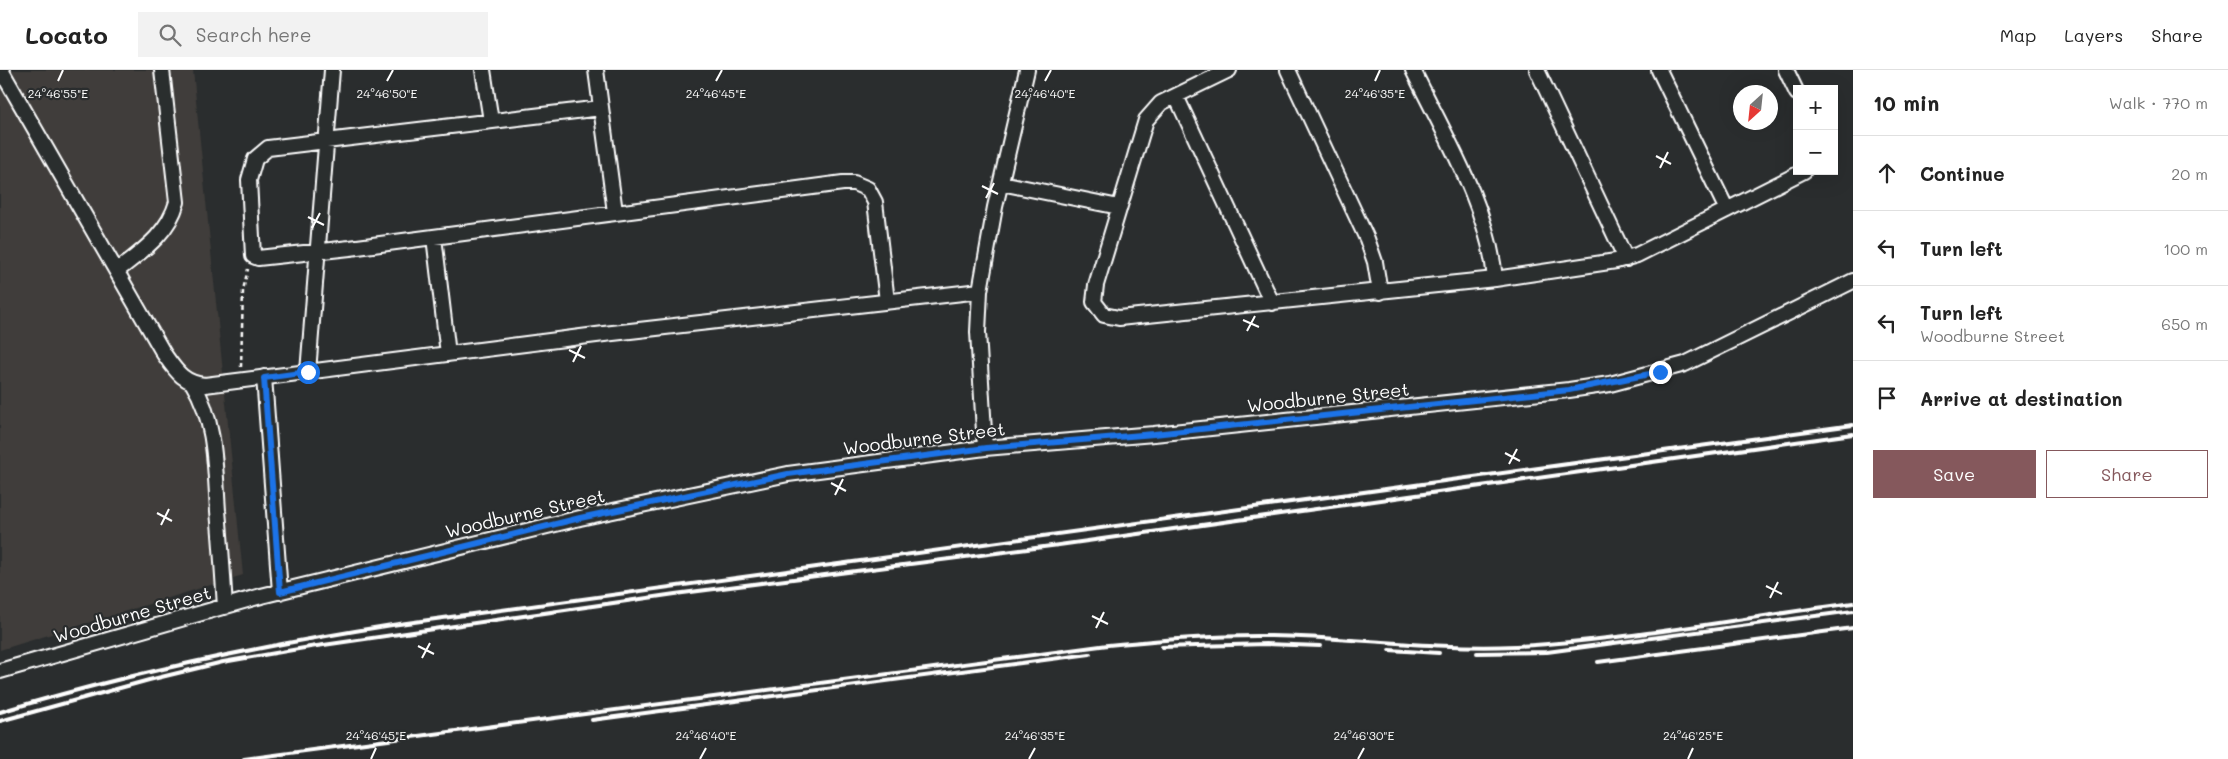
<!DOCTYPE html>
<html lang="en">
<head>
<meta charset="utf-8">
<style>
	:root { --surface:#fff; --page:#f2f2f2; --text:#222; --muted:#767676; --line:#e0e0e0; --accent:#85585c }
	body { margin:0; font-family:Mali,sans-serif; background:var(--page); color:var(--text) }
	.controls { position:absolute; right:15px; top:15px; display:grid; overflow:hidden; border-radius:0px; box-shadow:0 5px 20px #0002 }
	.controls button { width:45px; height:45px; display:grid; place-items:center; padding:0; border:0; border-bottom:1px solid var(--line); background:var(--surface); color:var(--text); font:25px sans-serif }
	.compass { position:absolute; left:1733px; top:15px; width:45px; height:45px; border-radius:50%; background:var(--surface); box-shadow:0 5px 20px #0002; rotate:207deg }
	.stop { position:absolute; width:15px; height:15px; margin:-11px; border:4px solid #1a73e8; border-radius:50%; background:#fff }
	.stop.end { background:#1a73e8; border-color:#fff; box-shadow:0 1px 5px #0008 }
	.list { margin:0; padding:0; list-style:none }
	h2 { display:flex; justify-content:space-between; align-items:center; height:65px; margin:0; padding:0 20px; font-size:21px }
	h2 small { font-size:16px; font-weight:400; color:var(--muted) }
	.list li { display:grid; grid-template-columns:32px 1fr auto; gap:15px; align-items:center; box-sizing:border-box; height:75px; padding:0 20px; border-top:1px solid var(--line) }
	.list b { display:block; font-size:19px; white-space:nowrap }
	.list p { margin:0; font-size:16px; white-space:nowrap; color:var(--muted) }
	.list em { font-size:16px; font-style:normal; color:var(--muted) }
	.actions { display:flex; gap:10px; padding:15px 20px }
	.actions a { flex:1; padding:11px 0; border:1px solid var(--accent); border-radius:0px; text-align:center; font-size:18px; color:var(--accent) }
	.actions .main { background:var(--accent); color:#fff }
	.icon { flex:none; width:28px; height:28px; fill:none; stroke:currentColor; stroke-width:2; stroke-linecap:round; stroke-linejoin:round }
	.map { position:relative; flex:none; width:1853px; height:689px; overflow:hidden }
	header { display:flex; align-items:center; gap:30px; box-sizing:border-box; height:70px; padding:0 25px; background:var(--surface); border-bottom:1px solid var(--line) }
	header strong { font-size:24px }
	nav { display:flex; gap:28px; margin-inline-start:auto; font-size:18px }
	.search { width:350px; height:45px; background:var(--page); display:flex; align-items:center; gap:12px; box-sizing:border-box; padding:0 18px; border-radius:0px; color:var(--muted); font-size:19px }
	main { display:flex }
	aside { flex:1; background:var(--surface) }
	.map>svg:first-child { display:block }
</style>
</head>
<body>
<header>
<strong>Locato</strong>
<div class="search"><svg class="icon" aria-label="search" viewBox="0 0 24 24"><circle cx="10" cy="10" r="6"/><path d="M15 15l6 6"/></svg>Search here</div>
<nav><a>Map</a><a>Layers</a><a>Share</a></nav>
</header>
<main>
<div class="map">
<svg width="1853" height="689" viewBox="0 0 1853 689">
	<rect width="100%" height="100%" fill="#2a2d2e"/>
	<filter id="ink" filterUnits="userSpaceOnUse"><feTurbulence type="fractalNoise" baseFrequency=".02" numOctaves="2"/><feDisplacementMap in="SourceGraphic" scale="10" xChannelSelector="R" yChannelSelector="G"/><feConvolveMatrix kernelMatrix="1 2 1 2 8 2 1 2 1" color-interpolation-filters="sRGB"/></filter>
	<g filter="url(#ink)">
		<path fill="#3f3d3a" d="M0 0H193L243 505 0 580Z"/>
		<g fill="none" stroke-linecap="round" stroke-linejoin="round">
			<defs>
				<path id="minor" d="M1 0 164 284C176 301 183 313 205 315L604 264 980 221
					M483 0 491 51
					M596 0 615 142
					M1229 0 1161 33 1146 50 1096 215 1094 232 1104 245 1119 248 1495 209 1616 191 1637 185 1804 101
					M1288 0 1367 169 1375 192 1380 222
					M1413 0C1444 64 1489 138 1495 209
					M1537 0 1626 189
					M1659 0 1727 140
					M1786 0 1797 23
					M1176 26 1272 233
					M601 38 268 78 255 89 249 110 253 186 258 188 350 178 843 113H854L868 119 875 132 887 231
					M1001 113 1119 137
					M434 167 448 284
					M117 201C142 181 168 164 177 132L162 0
					M308 302 332 0
					M264 307 280 522
					M193 314C216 351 215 399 218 441 221 473 223 505 225 537
					M985 378 978 262 980 221 995 137 1027 0
					M0 601 261 526 580 448 788 404 985 378 1154 364 1569 320 1610 314 1685 294 1853 211"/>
			</defs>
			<use href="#minor" stroke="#fff" stroke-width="18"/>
			<path stroke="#fff" stroke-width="2.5" stroke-dasharray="4 4" stroke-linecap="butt" d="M241 297 243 220 248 199"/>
			<use href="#minor" stroke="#2a2d2e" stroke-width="14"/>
			<path stroke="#fff" stroke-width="4" d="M1162 577 1266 574 1320 576
				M1389 580 1439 583
				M1477 583 1547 582 1853 541
				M1598 592 1853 558
				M0 642C129 603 259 576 392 555L1853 355
				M592 650 1090 584
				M0 651 149 610 223 592 310 577 675 524 1059 475 1853 364
				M244 689 1108 575C1162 570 1216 565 1271 566 1352 567 1434 580 1516 576 1627 570 1742 548 1853 533"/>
		</g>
	</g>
	<g fill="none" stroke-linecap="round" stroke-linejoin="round" filter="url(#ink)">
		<path stroke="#1a73e8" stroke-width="6" d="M308 302 264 308 280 522 580 448 788 404 986 378 1154 364 1569 320 1660 302"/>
	</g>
	<path fill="none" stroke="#fff" stroke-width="2" d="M58 11 63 0M387 11 393 0M716 11 722 0M1045 11 1051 0M1375 11 1380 0M1656 86 1671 94M1660 98 1668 82M982 116 998 124M986 128 994 113M308 147 324 155M312 158 320 143M1243 250 1259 257M1247 261 1255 246M569 280 585 288M573 292 581 276M1505 383 1520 391M1509 394 1517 379M831 413 846 421M835 425 843 409M157 443 172 451M161 455 169 439M1766 516 1782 524M1770 528 1778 512M1092 546 1108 554M1096 558 1104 542M418 576 434 584M422 588 430 573M371 689 376 678M700 689 706 678M1029 689 1035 678M1358 689 1364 678M1688 689 1693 678"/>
	<g text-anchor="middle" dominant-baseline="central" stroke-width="4.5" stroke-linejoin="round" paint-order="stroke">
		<g font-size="18" fill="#fff" stroke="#2a2d2e">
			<text transform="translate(1328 327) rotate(-6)">Woodburne Street</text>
			<text transform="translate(924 368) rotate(-7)">Woodburne Street</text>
			<text transform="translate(525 443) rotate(-13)">Woodburne Street</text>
			<text transform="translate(132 544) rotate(-16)">Woodburne Street</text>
		</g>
	</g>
	<g font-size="12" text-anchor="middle" fill="#fff" stroke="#2a2d2e" stroke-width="4.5" stroke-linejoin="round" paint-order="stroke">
		<text x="58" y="28">24°46'55"E</text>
		<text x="387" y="28">24°46'50"E</text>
		<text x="716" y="28">24°46'45"E</text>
		<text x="1045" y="28">24°46'40"E</text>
		<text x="1375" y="28">24°46'35"E</text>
		<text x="376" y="670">24°46'45"E</text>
		<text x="706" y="670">24°46'40"E</text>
		<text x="1035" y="670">24°46'35"E</text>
		<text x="1364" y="670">24°46'30"E</text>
		<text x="1693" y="670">24°46'25"E</text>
	</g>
</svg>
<div class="controls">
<button>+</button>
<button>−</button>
</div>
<svg class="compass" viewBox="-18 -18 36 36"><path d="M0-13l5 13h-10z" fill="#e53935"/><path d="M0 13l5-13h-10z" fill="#767676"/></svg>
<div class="stop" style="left:308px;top:302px"></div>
<div class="stop end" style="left:1660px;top:302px"></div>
</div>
<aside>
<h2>10 min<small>Walk · 770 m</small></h2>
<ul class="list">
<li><svg class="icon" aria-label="ahead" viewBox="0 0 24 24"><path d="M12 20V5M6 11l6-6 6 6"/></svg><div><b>Continue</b></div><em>20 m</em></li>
<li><svg class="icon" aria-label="left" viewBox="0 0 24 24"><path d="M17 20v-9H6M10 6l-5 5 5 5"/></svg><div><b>Turn left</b></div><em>100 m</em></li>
<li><svg class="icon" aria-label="left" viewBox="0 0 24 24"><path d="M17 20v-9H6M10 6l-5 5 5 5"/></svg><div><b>Turn left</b><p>Woodburne Street</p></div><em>650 m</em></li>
<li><svg class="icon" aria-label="arrive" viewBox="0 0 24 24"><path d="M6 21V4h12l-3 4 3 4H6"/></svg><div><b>Arrive at destination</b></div></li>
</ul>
<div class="actions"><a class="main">Save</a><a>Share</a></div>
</aside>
</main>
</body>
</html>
